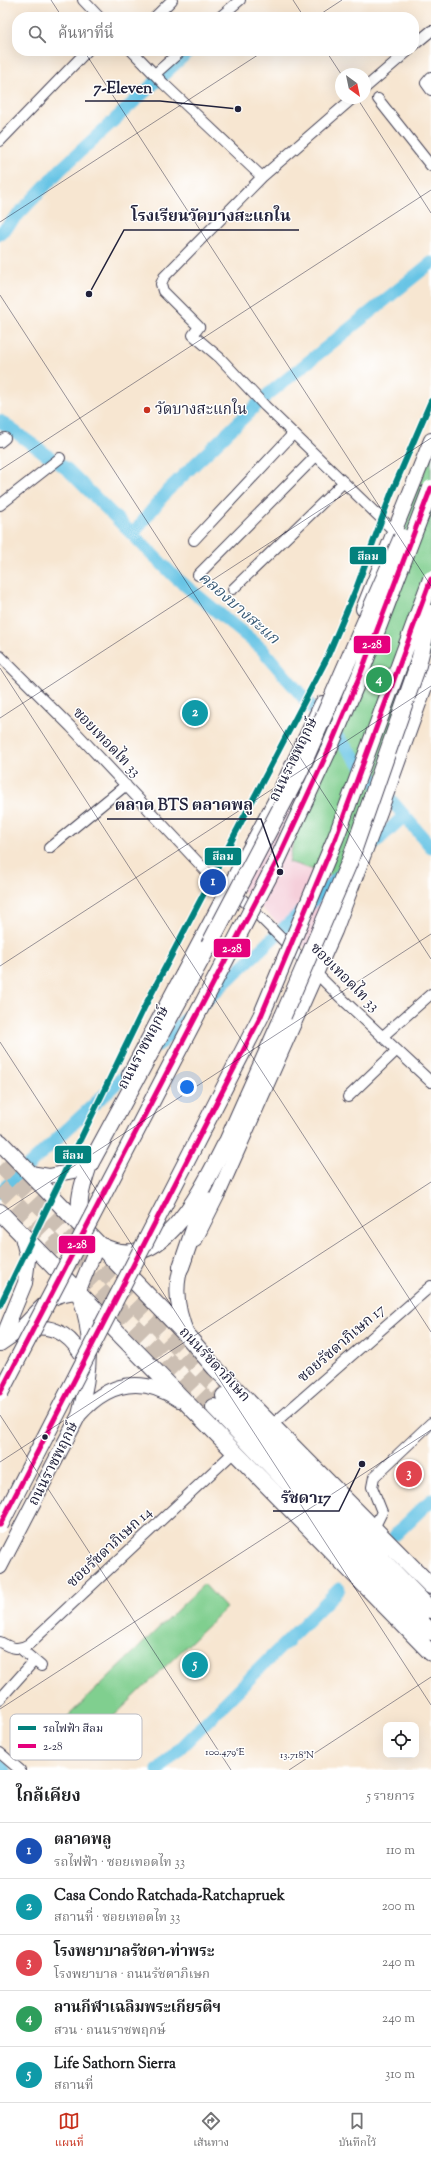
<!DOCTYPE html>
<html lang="th">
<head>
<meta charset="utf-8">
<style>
	:root { --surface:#fff; --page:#f2f2f2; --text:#202124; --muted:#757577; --line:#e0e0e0; --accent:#c8321e }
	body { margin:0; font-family:"Sorts Mill Goudy","Noto Serif Thai",serif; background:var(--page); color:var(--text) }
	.controls { position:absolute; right:12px; bottom:12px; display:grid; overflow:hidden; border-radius:8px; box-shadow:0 4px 16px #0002 }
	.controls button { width:36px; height:36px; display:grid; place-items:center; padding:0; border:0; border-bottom:1px solid var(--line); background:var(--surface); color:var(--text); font:20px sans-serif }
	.compass { position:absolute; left:335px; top:68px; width:36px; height:36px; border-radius:50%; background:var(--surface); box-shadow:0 4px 16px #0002; rotate:147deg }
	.you { position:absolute; left:187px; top:1087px; width:14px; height:14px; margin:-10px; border:3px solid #fff; border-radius:50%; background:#1a73e8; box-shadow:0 0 0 6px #1a73e833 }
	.badge { display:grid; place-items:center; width:26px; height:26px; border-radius:50%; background:var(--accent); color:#fff; font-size:13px; font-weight:700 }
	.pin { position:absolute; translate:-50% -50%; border:2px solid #fff; box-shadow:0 1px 4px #0006 }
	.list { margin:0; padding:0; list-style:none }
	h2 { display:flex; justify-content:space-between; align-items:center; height:52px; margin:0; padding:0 16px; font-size:17px }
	h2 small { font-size:13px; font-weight:400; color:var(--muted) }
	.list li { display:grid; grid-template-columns:26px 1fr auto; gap:12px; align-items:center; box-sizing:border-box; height:56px; padding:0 16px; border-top:1px solid var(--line) }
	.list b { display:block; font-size:15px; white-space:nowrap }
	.list p { margin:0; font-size:13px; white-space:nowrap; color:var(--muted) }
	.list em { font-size:13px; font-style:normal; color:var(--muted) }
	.icon { flex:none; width:22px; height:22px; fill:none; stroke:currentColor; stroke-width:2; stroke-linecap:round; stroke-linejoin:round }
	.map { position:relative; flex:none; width:431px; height:1770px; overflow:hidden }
	.search { position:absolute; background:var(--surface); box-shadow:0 4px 16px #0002; left:12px; right:12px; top:12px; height:44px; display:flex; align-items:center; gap:10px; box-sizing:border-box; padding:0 14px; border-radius:16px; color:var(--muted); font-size:15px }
	.sheet { height:332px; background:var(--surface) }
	nav { display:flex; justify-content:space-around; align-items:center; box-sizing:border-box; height:56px; border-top:1px solid var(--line); background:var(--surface); font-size:11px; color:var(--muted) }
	nav a { display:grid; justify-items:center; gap:2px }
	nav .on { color:var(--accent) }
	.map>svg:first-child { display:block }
</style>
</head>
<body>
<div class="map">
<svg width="431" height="1770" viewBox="0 0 431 1770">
	<rect width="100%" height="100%" fill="#fff"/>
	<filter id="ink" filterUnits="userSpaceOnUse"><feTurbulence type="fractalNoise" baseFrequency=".025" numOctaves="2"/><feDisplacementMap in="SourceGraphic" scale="8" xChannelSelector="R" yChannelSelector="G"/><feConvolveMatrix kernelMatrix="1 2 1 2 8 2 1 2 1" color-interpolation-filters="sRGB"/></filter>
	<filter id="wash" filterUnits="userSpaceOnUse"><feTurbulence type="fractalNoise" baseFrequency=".012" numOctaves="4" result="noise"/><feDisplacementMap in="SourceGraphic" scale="16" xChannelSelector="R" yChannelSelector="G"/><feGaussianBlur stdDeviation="0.9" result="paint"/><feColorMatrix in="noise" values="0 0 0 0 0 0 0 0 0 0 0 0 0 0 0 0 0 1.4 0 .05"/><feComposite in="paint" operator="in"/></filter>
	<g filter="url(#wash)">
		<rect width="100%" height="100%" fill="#f7e6d1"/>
		<path fill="#f5cfda" d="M293 774 306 781 349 881 315 957 235 884Z"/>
		<path fill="#80cf8f" stroke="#517865" d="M431 456V651L363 846 349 881 289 862 306 781 293 774Z
			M204 1584 226 1608 87 1742 63 1721Z"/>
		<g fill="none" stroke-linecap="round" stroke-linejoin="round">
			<path stroke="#67c4e5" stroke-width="13" d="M0 234 60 170 189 51
				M0 421 68 470 175 577 261 648 431 847
				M133 534 167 491 266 396 431 263
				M363 854 404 816
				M158 1045 344 872
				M0 1192 135 1066
				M396 1534 431 1500
				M0 1766 5 1770
				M158 1770 339 1589"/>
		</g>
	</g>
	<g filter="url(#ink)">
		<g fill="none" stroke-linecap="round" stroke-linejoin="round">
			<path stroke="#ccbfb3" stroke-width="16" stroke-dasharray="16 8" stroke-linecap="butt" d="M0 1165 224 1396
				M0 1187 214 1407"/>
			<defs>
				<path id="minor" d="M83 0 99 17
					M155 17 172 0
					M220 17 240 0
					M414 45 431 31
					M132 51 164 84 262 177
					M155 74 181 51
					M431 77 426 83 431 90
					M365 88 408 51
					M353 98 262 177 164 277 161 284 163 291 199 327 193 335 220 358 265 406 394 531
					M378 99 431 166
					M0 141 87 51
					M0 442 5 438
					M0 505 60 458
					M194 540 293 434
					M198 575 316 456
					M233 589 344 482
					M0 656 71 727 208 873 230 887 339 996 431 1082
					M49 848 126 785
					M382 1037 431 994
					M348 1097 397 1050
					M272 1425 431 1286
					M374 1528 382 1512 372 1487 374 1477 431 1423
					M0 1642C11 1648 18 1651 29 1644L234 1452
					M21 1649 41 1666
					M0 1699 34 1661
					M0 1753 20 1770"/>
				<path id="secondary" d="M363 609 431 440
					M129 1075 277 797 322 703
					M30 1173 49 1176 88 1168 91 1159
					M195 1240 219 1192 335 931 380 812 431 670
					M185 1258C172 1284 177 1311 188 1336
					M26 1329C57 1322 74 1339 88 1365
					M0 1344 25 1283 28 1260 21 1233
					M0 1344C7 1339 14 1335 20 1329 42 1309 45 1294 78 1292
					M79 1415C108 1382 142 1375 179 1400
					M0 1567 79 1415C91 1372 94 1334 78 1292L98 1244"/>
				<path id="primary" d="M0 1142 190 1339 215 1368 431 1586
					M222 1153 283 1016
					M0 1212 431 1653
					M87 1229C74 1210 81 1189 88 1168L209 945
					M102 1246C163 1278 204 1185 226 1143
					M181 1267 204 1199
					M224 1396 431 1610
					M214 1407 431 1632"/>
			</defs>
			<use href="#minor" stroke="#423f52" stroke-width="12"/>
			<use href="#secondary" stroke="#423f52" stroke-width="16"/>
			<use href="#primary" stroke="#423f52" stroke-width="18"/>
			<use href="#minor" stroke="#fff" stroke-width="10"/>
			<use href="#secondary" stroke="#fff" stroke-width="14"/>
			<use href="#primary" stroke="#fff" stroke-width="16"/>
			<defs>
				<path id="primary-bridge" d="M209 945 299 773 402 537
					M283 1016 349 863 418 665 431 613
					M0 1393 278 859 329 749 360 675 431 488
					M0 1525 261 1016 336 837 431 579"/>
			</defs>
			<use href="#primary-bridge" stroke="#423f52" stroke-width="18" stroke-linecap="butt"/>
			<use href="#primary-bridge" stroke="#fff" stroke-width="16"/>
			<defs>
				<path id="bus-1" d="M0 1393 278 859 329 749 360 675 431 488
					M0 1525 261 1016 336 837 431 579"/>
			</defs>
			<use href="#bus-1" stroke="#fff" stroke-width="8"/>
			<use href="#bus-1" stroke="#e5007d" stroke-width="5"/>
			<defs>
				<path id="metro-1" d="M0 1305 145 1006 326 660 356 589 391 494 431 401"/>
			</defs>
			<use href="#metro-1" stroke="#fff" stroke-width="9"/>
			<use href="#metro-1" stroke="#02817d" stroke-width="6"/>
		</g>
	</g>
	<path fill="none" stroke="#22223b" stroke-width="1" stroke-opacity="0.45" d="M51 0 62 17M293 0 304 17M316 17 342 0M84 51 431 586M326 51 341 74M357 98 431 213M0 222 264 51M0 295 431 959M0 470 431 190M0 668 431 1332M0 718 431 438M0 966 431 686M0 1042 431 1705M0 1214 431 934M0 1415 231 1770M0 1462 431 1182M0 1709 431 1430M289 1770 431 1677"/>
	<circle fill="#c8321e" stroke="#fff" stroke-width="1.5" cx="147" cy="410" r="4"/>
	<circle fill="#22223b" stroke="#fff" stroke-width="1.5" cx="45" cy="1437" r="3.5"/>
	<g text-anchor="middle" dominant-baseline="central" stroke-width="3" stroke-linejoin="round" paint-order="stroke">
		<g font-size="15" fill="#22223b" stroke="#fff" text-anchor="start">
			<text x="155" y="410">วัดบางสะแกใน</text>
		</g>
		<g font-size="15" fill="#22223b" stroke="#fff">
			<text transform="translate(106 743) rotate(46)">ซอยเทอดไท 33</text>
			<text transform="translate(294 760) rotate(-64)">ถนนราชพฤกษ์</text>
			<text transform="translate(344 978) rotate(45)">ซอยเทอดไท 33</text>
			<text transform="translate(144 1048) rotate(-62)">ถนนราชพฤกษ์</text>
			<text transform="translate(342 1344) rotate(-41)">ซอยรัชดาภิเษก 17</text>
			<text transform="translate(214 1365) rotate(47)">ถนนรัชดาภิเษก</text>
			<text transform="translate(54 1464) rotate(-63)">ถนนราชพฤกษ์</text>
			<text transform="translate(110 1548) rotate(-43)">ซอยรัชดาภิเษก 14</text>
		</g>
		<g font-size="16" font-style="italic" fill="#3a5b76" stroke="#fff">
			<text transform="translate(238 609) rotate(41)">คลองบางสะแก</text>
		</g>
	</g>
	<rect x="10" y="1714" width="132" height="46" rx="6" fill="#fff" stroke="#bdbdc4" stroke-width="1"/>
	<rect x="18" y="1726" width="18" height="4" fill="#02817d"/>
	<rect x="18" y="1744" width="18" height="4" fill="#e5007d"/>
	<g font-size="11" fill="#22223b">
		<text x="43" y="1732">รถไฟฟ้า สีลม</text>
		<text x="43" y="1750">2-28</text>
	</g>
	<g font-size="10" text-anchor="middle" fill="#22223b" stroke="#fff" stroke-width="3" stroke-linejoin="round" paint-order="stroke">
		<text x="225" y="1755">100.479°E</text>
		<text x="297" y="1758">13.718°N</text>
	</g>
	<path fill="none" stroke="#22223b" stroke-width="1.5" d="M238 109L160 101H85M89 294L124 230H299M280 872L261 819H107M362 1464L339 1511H273"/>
	<g fill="#22223b" stroke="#fff" stroke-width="1.5">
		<circle cx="238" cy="109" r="4"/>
		<circle cx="89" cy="294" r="4"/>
		<circle cx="280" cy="872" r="4"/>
		<circle cx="362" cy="1464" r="4"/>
	</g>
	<g font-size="16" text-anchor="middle" font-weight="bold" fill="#22223b" stroke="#fff" stroke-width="3" stroke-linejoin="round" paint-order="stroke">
		<text x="123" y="93">7-Eleven</text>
		<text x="211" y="221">โรงเรียนวัดบางสะแกใน</text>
		<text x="184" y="810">ตลาด BTS ตลาดพลู</text>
		<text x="306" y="1503">รัชดา17</text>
	</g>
	<g stroke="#fff" stroke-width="1.5">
		<rect x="349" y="546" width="38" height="19" rx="4" fill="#02817d"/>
		<rect x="353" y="635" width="38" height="19" rx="4" fill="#e5007d"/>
		<rect x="204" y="847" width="38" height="19" rx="4" fill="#02817d"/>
		<rect x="213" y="938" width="38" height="20" rx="4" fill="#e5007d"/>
		<rect x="54" y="1145" width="38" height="19" rx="4" fill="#02817d"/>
		<rect x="58" y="1235" width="38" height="19" rx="4" fill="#e5007d"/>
	</g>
	<g font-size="11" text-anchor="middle" font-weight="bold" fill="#fff">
		<text x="368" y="560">สีลม</text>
		<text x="372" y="648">2-28</text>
		<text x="223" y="860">สีลม</text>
		<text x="232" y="952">2-28</text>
		<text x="73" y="1159">สีลม</text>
		<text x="77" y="1248">2-28</text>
	</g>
</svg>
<div class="controls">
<button><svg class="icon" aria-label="locate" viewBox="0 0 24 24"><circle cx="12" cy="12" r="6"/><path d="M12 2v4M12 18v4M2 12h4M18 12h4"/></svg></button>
</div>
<svg class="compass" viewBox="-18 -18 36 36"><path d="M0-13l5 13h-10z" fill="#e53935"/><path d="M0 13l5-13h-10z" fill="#757577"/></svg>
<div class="you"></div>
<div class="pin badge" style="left:213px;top:882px;background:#1a4fb4">1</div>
<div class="pin badge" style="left:195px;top:713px;background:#0f9aa8">2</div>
<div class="pin badge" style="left:409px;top:1474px;background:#e0444e">3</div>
<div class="pin badge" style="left:379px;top:680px;background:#2e9e5b">4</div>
<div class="pin badge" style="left:195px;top:1665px;background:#0f9aa8">5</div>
<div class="search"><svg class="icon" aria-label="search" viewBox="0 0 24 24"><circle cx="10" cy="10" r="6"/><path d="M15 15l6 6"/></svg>ค้นหาที่นี่</div>
</div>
<section class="sheet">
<h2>ใกล้เคียง<small>5 รายการ</small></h2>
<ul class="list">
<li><span class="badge" style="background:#1a4fb4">1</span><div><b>ตลาดพลู</b><p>รถไฟฟ้า · ซอยเทอดไท 33</p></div><em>110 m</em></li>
<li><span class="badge" style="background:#0f9aa8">2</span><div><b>Casa Condo Ratchada-Ratchapruek</b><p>สถานที่ · ซอยเทอดไท 33</p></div><em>200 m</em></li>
<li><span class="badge" style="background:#e0444e">3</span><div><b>โรงพยาบาลรัชดา-ท่าพระ</b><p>โรงพยาบาล · ถนนรัชดาภิเษก</p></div><em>240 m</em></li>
<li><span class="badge" style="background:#2e9e5b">4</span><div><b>ลานกีฬาเฉลิมพระเกียรติฯ</b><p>สวน · ถนนราชพฤกษ์</p></div><em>240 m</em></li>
<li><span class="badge" style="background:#0f9aa8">5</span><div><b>Life Sathorn Sierra</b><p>สถานที่</p></div><em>310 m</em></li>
</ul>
</section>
<nav>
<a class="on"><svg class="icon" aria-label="map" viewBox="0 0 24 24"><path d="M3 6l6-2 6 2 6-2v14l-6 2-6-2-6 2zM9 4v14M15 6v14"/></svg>แผนที่</a>
<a><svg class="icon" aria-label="directions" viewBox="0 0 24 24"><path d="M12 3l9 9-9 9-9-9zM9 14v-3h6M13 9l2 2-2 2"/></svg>เส้นทาง</a>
<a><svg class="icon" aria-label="saved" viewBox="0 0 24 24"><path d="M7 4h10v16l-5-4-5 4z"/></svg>บันทึกไว้</a>
</nav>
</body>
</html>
